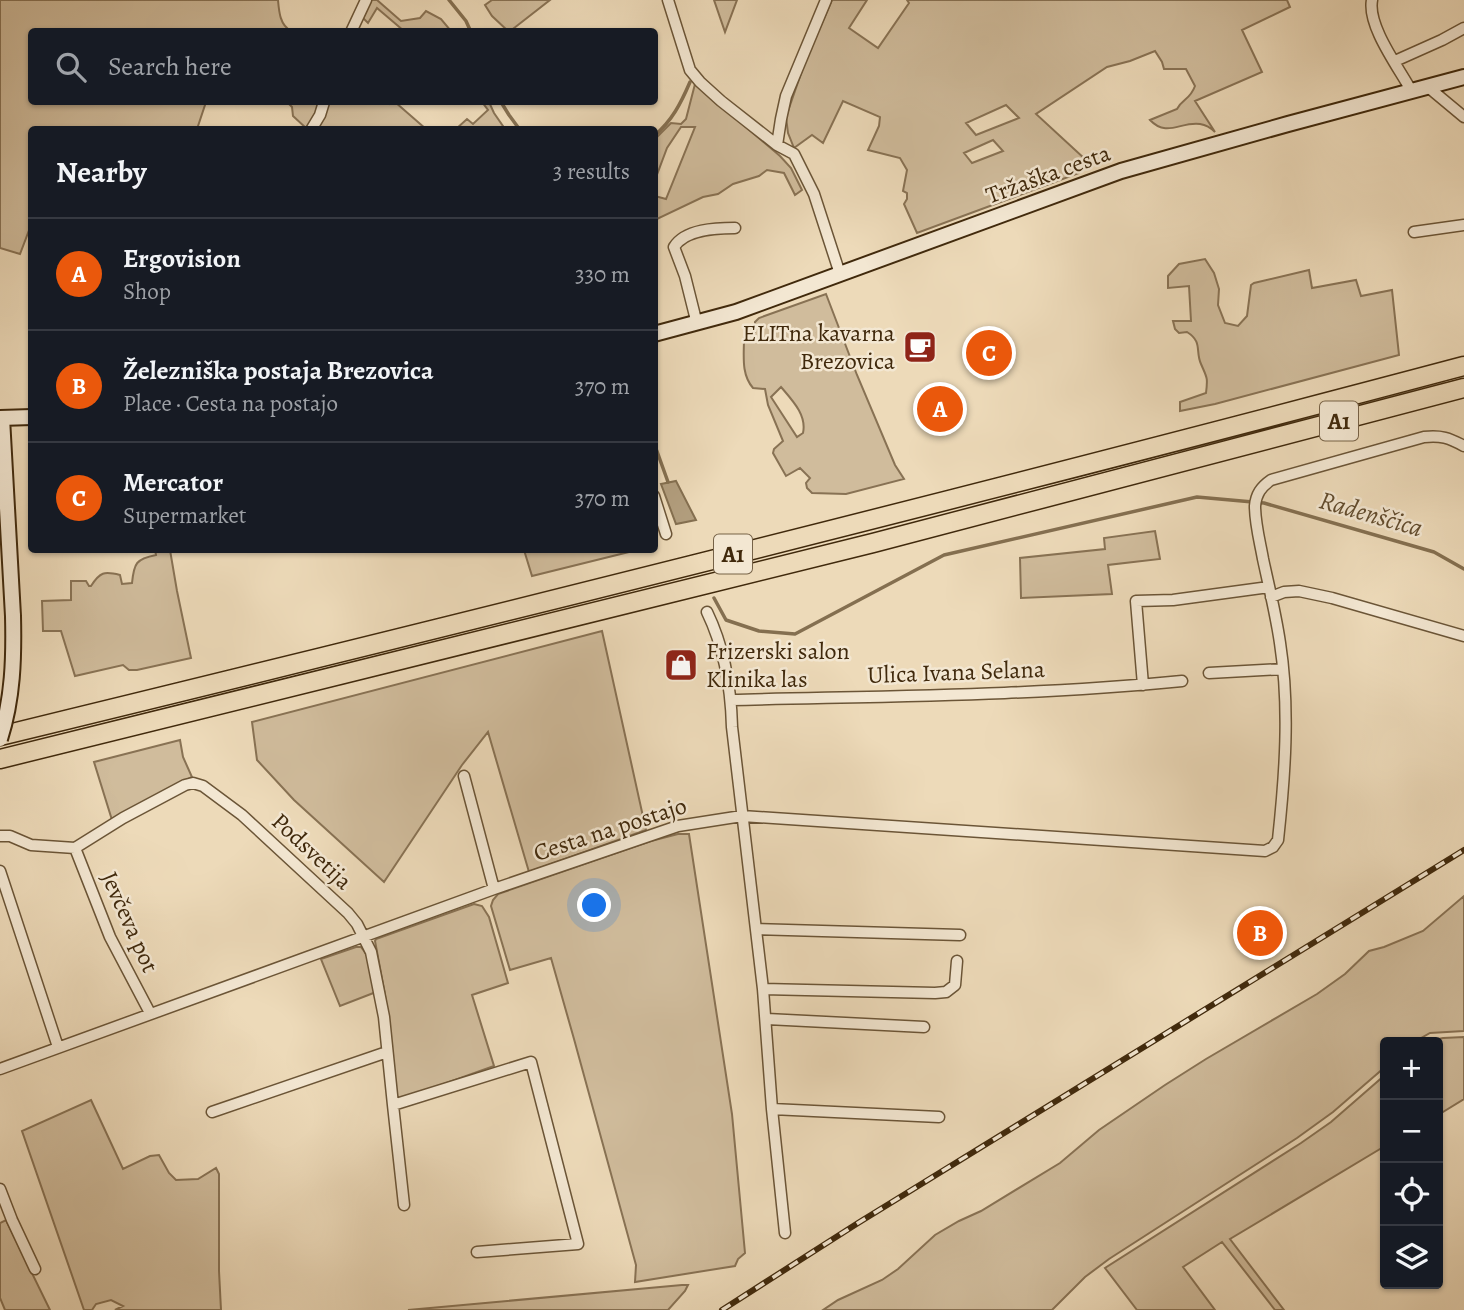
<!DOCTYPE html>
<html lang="en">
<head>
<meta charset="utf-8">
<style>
	:root { --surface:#171b24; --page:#20242c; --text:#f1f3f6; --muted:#9ea1a6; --line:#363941; --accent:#ea580c }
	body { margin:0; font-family:Alegreya,serif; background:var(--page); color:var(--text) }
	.controls { position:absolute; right:21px; bottom:21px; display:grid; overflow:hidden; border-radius:7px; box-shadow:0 2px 5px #0004 }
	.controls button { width:63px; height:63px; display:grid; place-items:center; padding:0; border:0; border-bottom:2px solid var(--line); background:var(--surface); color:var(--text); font:35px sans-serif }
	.you { position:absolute; left:595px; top:906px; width:24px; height:24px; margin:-18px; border:5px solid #fff; border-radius:50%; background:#1a73e8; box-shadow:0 0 0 10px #1a73e833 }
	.badge { display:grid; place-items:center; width:46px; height:46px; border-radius:50%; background:var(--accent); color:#fff; font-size:23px; font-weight:700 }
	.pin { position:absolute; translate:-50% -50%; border:4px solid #fff; box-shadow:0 2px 7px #0006 }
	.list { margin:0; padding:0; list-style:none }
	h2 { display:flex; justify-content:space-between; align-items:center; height:91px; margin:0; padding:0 28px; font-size:30px }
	h2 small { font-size:23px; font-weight:400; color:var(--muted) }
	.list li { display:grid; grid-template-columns:46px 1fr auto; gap:21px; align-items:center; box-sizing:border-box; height:112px; padding:0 28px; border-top:2px solid var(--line) }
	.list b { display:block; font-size:26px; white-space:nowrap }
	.list p { margin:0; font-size:23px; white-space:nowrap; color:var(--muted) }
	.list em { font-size:23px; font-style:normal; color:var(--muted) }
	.icon { flex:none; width:38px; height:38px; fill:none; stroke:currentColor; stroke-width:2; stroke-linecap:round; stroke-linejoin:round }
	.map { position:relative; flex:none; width:1464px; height:1310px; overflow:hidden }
	.search { position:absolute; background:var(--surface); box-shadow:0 2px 5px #0004; left:28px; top:28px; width:630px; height:77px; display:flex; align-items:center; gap:18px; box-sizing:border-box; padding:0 24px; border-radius:7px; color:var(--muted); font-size:26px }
	.panel { position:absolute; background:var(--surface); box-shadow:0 2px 5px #0004; left:28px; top:126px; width:630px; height:427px; border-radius:7px }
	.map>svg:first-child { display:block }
</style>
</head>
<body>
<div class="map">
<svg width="1464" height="1310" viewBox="0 0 1464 1310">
	<rect width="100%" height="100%" fill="#eddab9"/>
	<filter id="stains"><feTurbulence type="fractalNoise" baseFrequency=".00286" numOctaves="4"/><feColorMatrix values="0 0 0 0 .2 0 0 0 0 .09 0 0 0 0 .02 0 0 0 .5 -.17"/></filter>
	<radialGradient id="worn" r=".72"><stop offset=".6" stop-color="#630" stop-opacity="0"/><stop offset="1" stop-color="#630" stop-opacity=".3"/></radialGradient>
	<path fill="#d0bc9c" stroke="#887254" stroke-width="2" fill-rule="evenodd" d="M0 0H278C279 12 280 25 291 31L32 32V102H206L197 129 32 130 31 225 20 254 0 248Z
		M370 0H377L401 21 420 18 426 11 441 19 451 31H404L377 8 368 23 361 16Z
		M492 0H550L509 32 492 16 485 5Z
		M714 0H737L725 32Z
		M832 0H867L849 28 878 48 909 3 907 0H1287L1290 7 1242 30 1262 72 1195 101 1215 132C1211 128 1206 125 1200 124 1181 121 1167 138 1150 120L1177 109C1182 99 1190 100 1195 86L1186 69H1164L1162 62 1155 51 1130 61 1107 67 1036 114 1086 160 1079 173 917 233 904 204 907 199V193L903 191 907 170 900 158 868 150 879 126 880 117 843 101 823 143 812 135 794 148 788 133 786 117 806 59ZM1006 105 1019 118 976 135 966 123ZM993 140 1003 151 972 163 964 153Z
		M695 84 780 156 791 168 802 190 795 195 784 173 767 170 759 176 733 184 718 194 703 197 655 220V196L666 199 695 127H681L667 148 655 180V139L671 123 681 124 686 119Z
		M287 102H318L316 113 307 129 293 116 292 107Z
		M327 102H385L389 104 391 102H395L426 129 315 130Z
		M482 102H489L494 113 505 129H456L467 119 473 124 488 110Z
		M1205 259 1214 273 1219 289 1218 305 1225 323 1238 326 1247 316 1251 285 1254 283 1309 270 1312 288 1356 280 1361 296 1392 290 1399 355 1215 404 1180 411V402L1206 393C1208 377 1207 378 1201 364 1195 351 1203 342 1187 332L1179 333 1175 329 1173 321H1191L1189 286 1168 288V276L1179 264Z
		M826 294 857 375 895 465 904 479 846 494 812 493 807 488 806 483 810 478 800 468 786 476 773 453 774 449 783 441 768 405 765 389 753 388C741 374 744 356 744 338L747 335 755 332V322L759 318ZM781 387C792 400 807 415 803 433L797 437 771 397Z
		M1155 531 1160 559 1108 565 1112 594 1021 598 1020 558 1105 549 1104 538Z
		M155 550H170L177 591 191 658 137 670H129L123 665 75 676 61 631H43L42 601 71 600V581H86L89 586H91C100 572 104 571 120 575L122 584 132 583C134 563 136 559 156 555Z
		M524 550H637L532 576Z
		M602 631 646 830 529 872 488 732 462 765 384 882 294 800 257 760 252 722Z
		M180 740 183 757 192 777 112 820 94 762Z
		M678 834H689L732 1114 745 1253 738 1259 735 1266 635 1282 636 1265 574 1039 551 958 510 970 491 906 493 900 498 894 651 841Z
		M1464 896V1031L1430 1033 1414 1042H1385V1067L1333 1112 1297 1138 1109 1259 1085 1277 1052 1310H823L838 1300 882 1280 898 1269 935 1235 959 1221 981 1211 1060 1163 1099 1130 1165 1085 1206 1059 1317 994 1345 974 1369 951 1384 947 1423 931Z
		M474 904 482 906 489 917 508 983 472 995 494 1066 399 1100 396 1097 385 995 375 941 376 939Z
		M356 947H361C372 959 373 977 376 992L340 1006 321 959Z
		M1464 1037V1099L1438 1115V1042H1425L1443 1038Z
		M1385 1075V1146L1230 1239 1284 1310H1275L1222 1242 1183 1267 1215 1310H1137L1105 1268 1301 1143 1331 1122Z
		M91 1100 123 1169 150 1156 159 1155 169 1173 176 1180 198 1179 216 1168 219 1174V1271L221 1310H115L123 1306 111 1300 96 1304 92 1310H84L22 1131Z
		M6 1220 50 1310H5L0 1298V1223Z
		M682 1285H688L685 1291 668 1310H408Z"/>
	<path fill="#b29e7e" stroke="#846f50" stroke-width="2" d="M676 481 696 520 676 524 661 484Z"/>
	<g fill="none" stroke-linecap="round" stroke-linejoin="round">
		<path stroke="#846f50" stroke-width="3.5" d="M449 0 466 21 471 32
			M501 102 509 115 520 130
			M654 136C672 121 681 103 690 82
			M654 443 668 482
			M714 598 726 620 759 631 795 634 944 555 1197 497 1264 503 1434 552 1464 569"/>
		<defs>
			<path id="minor" d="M668 0 690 70 700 82 721 101 777 145 794 154 814 194 840 274
				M1372 0C1367 26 1399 68 1412 92
				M351 32 366 0
				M1395 61 1442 40 1464 28
				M1428 87 1464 117
				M311 130 320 115 324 102
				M777 145 781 119 786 96 826 0
				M1414 232 1464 225
				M697 324 685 276 674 247C685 229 716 228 735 228
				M654 496 666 534
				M1271 597 1284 592 1299 591 1332 598 1464 636
				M707 612C724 647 731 689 732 727L763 989 772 1109 785 1233
				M1209 673 1283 669
				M1143 685 1136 601 1173 600 1269 587
				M731 700C882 696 1033 696 1182 681
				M464 776 494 889
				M0 836H10L31 845 75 848
				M75 848 123 818 185 785 193 783 203 786 242 815 348 913 357 924 371 952 384 1017 393 1105 531 1062 578 1244 477 1252
				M75 848 110 937 150 1013
				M0 871 58 1047
				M756 929 960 935
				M763 989 935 993 946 992 955 985 957 961
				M767 1019 924 1027
				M0 1069 494 889 678 826 742 816 1265 851 1273 847 1278 840C1285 775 1290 708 1280 643 1276 615 1269 587 1263 559 1260 542 1255 524 1255 506 1256 494 1261 487 1271 480L1424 437C1441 435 1449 438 1464 446
				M393 1105 404 1205
				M772 1109 939 1117
				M212 1112 387 1052
				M0 1189 12 1220 35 1269"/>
			<path id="secondary" d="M654 334 736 312 1121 171 1288 124 1464 77
				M0 418 32 417
				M2 418 13 616"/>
			<path id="motorway" d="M0 736C489 617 978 495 1464 366
				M0 759 873 543 1464 388"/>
		</defs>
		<use href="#minor" stroke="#6b5537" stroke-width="13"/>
		<use href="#secondary" stroke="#40290c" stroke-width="18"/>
		<use href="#motorway" stroke="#40290c" stroke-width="21"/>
		<use href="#minor" stroke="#f3e7d2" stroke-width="10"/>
		<use href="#secondary" stroke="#f3e7d2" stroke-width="14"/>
		<use href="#motorway" stroke="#eddab9" stroke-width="18"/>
		<defs>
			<path id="rail" d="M722 1310 858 1223 1464 850"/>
		</defs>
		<use href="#rail" stroke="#40290c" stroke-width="6"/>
		<use href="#rail" stroke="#f3e7d2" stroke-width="3.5" stroke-dasharray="10" stroke-linecap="butt"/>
		<defs>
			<path id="secondary-bridge" d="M0 739C13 698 14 658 13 616"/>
		</defs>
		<use href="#secondary-bridge" stroke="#40290c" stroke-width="18" stroke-linecap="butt"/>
		<use href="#secondary-bridge" stroke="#f3e7d2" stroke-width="14"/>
	</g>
	<defs>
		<symbol id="cafe-square" viewBox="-11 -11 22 22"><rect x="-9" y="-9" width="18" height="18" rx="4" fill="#8f2418" stroke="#f3e7d2"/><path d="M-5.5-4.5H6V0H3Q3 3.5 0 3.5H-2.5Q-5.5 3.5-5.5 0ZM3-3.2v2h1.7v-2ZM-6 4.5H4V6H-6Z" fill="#fff"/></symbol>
		<symbol id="shop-square" viewBox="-11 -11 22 22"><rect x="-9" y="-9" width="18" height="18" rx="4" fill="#8f2418" stroke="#f3e7d2"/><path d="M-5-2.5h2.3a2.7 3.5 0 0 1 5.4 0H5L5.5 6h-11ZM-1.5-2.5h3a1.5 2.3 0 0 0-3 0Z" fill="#fff"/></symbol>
	</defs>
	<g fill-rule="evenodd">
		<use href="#cafe-square" x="901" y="328" width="38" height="38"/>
		<use href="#shop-square" x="662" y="646" width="38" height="38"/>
	</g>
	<g text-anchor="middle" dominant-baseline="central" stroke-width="5" stroke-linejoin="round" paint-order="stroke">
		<g fill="#f3e7d2" stroke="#766247" stroke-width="2">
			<rect x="1320" y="401.5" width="38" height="39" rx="5"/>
			<rect x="714" y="534.5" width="38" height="39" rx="5"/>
		</g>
		<g font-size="23" font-weight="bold" fill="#40290c">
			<text x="1339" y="421">A1</text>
			<text x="733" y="554">A1</text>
		</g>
		<g font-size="24" fill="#40290c" stroke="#f3e7d2">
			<text transform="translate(1048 174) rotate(-20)">Tržaška cesta</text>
			<text transform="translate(956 672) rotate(-2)">Ulica Ivana Selana</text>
			<text transform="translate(610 829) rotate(-18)">Cesta na postajo</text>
			<text transform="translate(312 851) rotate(43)">Podsvetija</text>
			<text transform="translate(130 922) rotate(66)">Jevčeva pot</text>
		</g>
		<g font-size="24" fill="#40290c" stroke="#f3e7d2" text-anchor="end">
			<text x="895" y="333">ELITna kavarna<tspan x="895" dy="28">Brezovica</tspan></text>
			<text x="706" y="651" text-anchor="start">Frizerski salon<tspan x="706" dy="28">Klinika las</tspan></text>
		</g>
		<g font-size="26" font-style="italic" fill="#624c2e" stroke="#f3e7d2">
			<text transform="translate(1371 514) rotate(16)">Radenščica</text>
		</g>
	</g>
	<rect width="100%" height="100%" filter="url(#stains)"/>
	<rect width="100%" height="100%" fill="url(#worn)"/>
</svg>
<div class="controls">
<button>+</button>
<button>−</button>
<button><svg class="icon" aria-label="locate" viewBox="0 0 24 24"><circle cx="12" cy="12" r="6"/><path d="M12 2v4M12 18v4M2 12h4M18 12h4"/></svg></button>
<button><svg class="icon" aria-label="layers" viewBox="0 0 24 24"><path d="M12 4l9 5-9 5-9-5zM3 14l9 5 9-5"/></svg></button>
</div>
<div class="you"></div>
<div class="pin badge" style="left:940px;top:409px">A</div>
<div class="pin badge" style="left:1260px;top:933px">B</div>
<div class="pin badge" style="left:989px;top:353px">C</div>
<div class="search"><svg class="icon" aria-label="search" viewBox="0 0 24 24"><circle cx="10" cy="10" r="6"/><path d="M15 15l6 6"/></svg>Search here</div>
<section class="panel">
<h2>Nearby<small>3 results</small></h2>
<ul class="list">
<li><span class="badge">A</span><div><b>Ergovision</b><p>Shop</p></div><em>330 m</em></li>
<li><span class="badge">B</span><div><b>Železniška postaja Brezovica</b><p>Place · Cesta na postajo</p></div><em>370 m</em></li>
<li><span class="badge">C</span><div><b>Mercator</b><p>Supermarket</p></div><em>370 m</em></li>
</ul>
</section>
</div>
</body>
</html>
